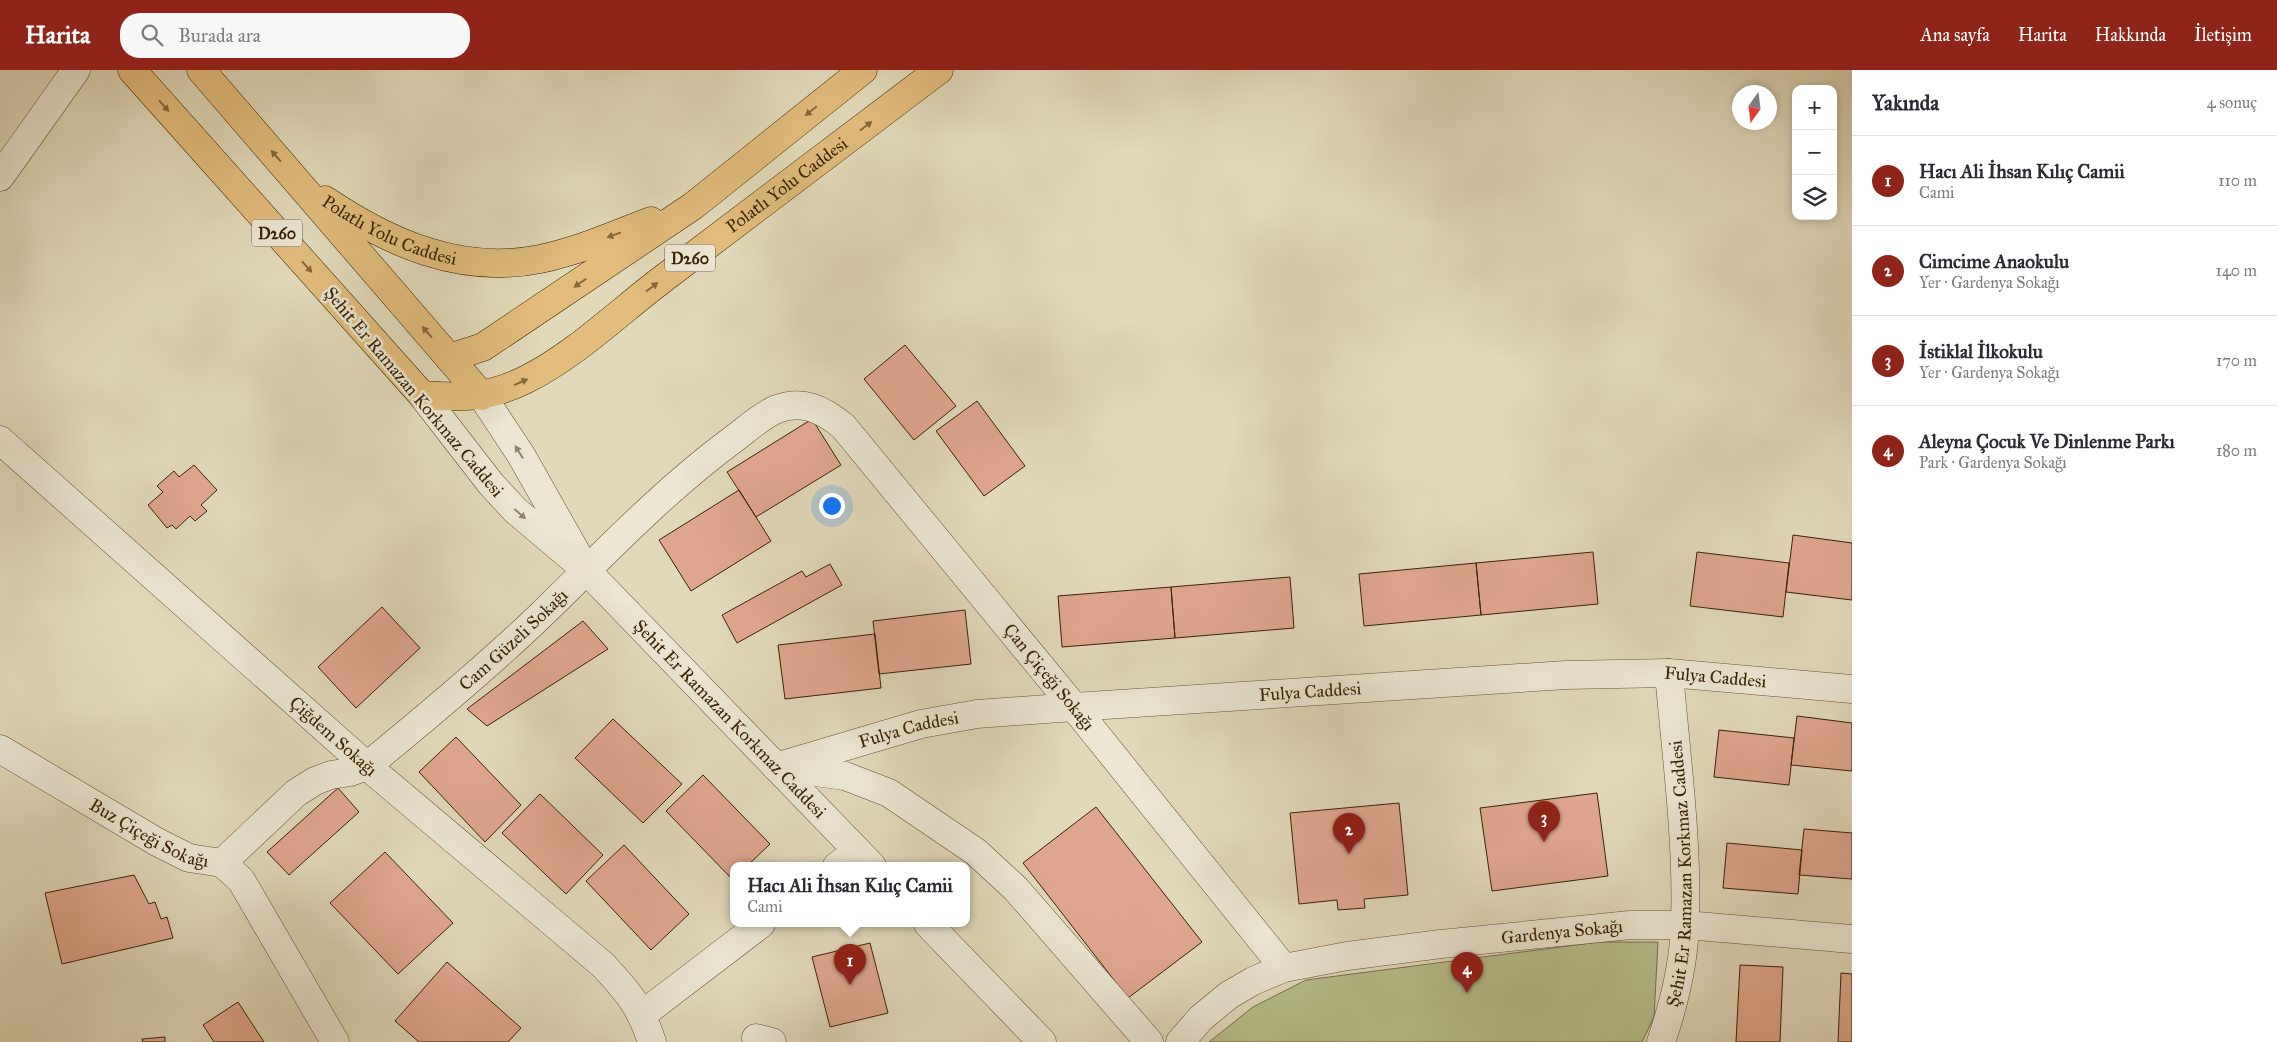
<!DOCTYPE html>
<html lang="tr">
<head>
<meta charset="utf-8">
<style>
	:root { --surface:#fff; --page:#f7f7f7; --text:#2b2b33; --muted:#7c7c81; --line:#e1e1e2; --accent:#8f2418 }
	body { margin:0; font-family:"IM FELL Great Primer",serif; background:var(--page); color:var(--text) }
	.controls { position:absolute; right:15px; top:15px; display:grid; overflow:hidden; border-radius:10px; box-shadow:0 2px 8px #0003 }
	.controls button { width:45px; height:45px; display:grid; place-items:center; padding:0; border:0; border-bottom:1px solid var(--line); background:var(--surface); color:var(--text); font:25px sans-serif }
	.compass { position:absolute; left:1732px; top:15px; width:45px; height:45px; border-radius:50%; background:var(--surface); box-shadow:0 2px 8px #0003; rotate:194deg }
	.you { position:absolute; left:831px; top:435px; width:18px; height:18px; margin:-12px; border:4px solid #fff; border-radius:50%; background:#1a73e8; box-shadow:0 0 0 8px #1a73e833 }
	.badge { display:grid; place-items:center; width:32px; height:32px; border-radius:50%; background:var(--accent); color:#fff; font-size:16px; font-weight:700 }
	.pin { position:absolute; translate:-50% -41px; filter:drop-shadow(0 1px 2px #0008) }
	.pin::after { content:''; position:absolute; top:26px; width:18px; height:15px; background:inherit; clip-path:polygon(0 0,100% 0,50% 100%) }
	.popup { position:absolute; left:730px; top:792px; width:240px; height:65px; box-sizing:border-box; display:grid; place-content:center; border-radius:10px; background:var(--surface); filter:drop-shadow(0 1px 4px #0005); font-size:16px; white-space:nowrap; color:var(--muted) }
	.popup b { font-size:19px; color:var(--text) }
	.popup::after { content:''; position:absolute; left:50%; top:100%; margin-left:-10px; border:10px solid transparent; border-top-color:var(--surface) }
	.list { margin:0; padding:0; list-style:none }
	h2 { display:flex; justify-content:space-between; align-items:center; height:65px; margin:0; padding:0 20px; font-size:21px }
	h2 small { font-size:16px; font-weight:400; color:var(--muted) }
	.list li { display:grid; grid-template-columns:32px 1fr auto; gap:15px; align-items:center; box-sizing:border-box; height:90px; padding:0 20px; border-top:1px solid var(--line) }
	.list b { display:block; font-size:19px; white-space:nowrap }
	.list p { margin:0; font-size:16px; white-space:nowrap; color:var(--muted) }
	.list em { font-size:16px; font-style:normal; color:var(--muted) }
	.icon { flex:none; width:28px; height:28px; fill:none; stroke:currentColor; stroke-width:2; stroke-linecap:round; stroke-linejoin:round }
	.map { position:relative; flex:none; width:1852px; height:972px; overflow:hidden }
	header { display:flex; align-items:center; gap:30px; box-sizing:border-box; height:70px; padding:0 25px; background:var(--accent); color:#fff }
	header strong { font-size:24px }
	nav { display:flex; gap:28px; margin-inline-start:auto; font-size:18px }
	.search { width:350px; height:45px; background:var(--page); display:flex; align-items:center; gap:12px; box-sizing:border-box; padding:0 18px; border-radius:20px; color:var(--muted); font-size:19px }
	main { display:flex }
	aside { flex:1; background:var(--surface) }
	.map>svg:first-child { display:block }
</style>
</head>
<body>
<header>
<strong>Harita</strong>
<div class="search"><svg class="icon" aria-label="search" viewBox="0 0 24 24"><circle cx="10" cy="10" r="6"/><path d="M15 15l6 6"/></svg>Burada ara</div>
<nav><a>Ana sayfa</a><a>Harita</a><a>Hakkında</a><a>İletişim</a></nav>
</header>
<main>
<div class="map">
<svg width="1852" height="972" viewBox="0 0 1852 972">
	<rect width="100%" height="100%" fill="#e2d9ba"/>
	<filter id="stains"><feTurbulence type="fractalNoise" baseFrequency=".004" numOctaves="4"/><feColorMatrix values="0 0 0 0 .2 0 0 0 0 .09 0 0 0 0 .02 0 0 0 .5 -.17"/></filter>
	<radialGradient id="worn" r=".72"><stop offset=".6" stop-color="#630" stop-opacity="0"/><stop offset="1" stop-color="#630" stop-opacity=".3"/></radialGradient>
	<path fill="#b7be8d" stroke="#787048" d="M1599 872H1658L1654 947 1642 972H1209L1253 937 1306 910Z"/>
	<path fill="#dfa78f" stroke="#392303" d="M905 275 956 336 914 370 864 309Z
		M977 331 1025 396 984 426 936 361Z
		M812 349 841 395 756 447 727 402Z
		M194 395 217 420 201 435 207 441 195 451 190 446 176 459 172 455 167 458 148 435 163 422 157 416 174 401 179 407Z
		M739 420 771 471 691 521 659 470Z
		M1793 465 1852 473V530L1786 522Z
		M1593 482 1598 534 1481 545 1476 493Z
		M1697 482 1789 493 1783 547 1690 536Z
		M1476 493 1481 545 1364 556 1359 504Z
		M830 494 842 515 737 573 722 545 802 501 806 507Z
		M1290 507 1294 558 1175 568 1171 517Z
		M1171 517 1175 568 1062 577 1058 526Z
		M382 537 420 578 356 638 318 597Z
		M965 540 971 594 879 604 873 551Z
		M583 551 608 579 487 656 467 639Z
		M875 564 881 618 785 629 778 575Z
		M1797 646 1852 653V701L1791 695Z
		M613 649 682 714 643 753 575 688Z
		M1719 660 1794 668 1789 715 1714 707Z
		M456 667 521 735 485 772 419 702Z
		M703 705 770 774 747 796H734L733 810 666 741Z
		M338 718 359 742 289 805 267 782Z
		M1597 723 1608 806 1492 821 1480 738Z
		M540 724 603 785 566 824 502 763Z
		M1399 733 1408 825 1364 829 1365 838 1338 840 1337 830 1299 834 1290 743Z
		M1096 737 1202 872 1128 928 1023 793Z
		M1804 759 1852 763V809L1799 805Z
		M1727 773 1802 780 1798 824 1723 818Z
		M624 775 689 844 651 880 586 811Z
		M385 782 453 853 398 904 330 833Z
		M134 805 149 834 155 832 161 849 167 847 173 868 62 894 45 823Z
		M870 873 888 943 830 957 812 887Z
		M447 892 521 958 508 972H419L395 951Z
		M1740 895 1783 897 1780 972H1736Z
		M1841 903 1852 904V972H1838Z
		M238 932 264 972H214L203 955Z
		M165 967V972H143L142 969Z"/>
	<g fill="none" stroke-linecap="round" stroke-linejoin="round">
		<defs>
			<g id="minor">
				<path d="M0 107 76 0"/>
				<path id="s1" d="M422 325 491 414 515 440 586 500 872 796"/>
				<path d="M482 326 521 385 577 484"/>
				<path id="s2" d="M0 370 367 696 603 895C629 923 640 936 652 972"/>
				<path id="s3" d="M0 679 157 772 189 788 222 793 241 810 335 972"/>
				<path id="s4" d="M776 697 921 654 977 644 1074 637 1566 605 1669 603 1852 619"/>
				<path d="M785 698 845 706 889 723 976 782 1016 819 1149 972"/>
				<path id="s5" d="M222 793 296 723 315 711 331 705 350 702 367 696C427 647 486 598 541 545 603 485 661 423 731 371 745 361 760 346 777 339 803 329 823 340 843 356L1074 637 1284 898"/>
				<path d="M837 796 857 781"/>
				<path d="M928 854 1042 972"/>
				<path d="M643 944 761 854"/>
				<path d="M756 968 772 972"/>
				<path id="s6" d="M1180 972 1201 948 1229 925 1253 911 1284 898 1347 886 1441 874 1630 855H1685L1852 869"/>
				<path id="s7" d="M1661 972C1674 934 1684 894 1685 853 1688 773 1676 684 1669 603"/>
			</g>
			<g id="major">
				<path id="s8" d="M132 0 422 325C462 328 488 328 525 310 576 285 622 239 668 205 758 136 849 69 939 0"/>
				<path d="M201 0 482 326"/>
				<path id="s9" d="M325 130C389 173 461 205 540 189 578 181 615 165 651 151"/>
				<path d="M449 288 483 277 693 136 863 0"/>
			</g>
		</defs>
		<use href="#minor" stroke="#635031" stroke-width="29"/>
		<use href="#major" stroke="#392303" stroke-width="29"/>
		<use href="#minor" stroke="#ece6d2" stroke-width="28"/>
		<use href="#major" stroke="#e1bc7d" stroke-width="28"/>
	</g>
	<defs><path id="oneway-solid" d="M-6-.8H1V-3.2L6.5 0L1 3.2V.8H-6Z" transform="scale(1.25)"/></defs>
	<g fill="#85683a">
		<use href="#oneway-solid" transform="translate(164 36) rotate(48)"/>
		<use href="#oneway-solid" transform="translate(811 41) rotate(141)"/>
		<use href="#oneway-solid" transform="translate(866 56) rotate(-37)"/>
		<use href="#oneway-solid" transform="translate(276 86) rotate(-131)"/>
		<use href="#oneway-solid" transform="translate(614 165) rotate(160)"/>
		<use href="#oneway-solid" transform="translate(307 197) rotate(48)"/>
		<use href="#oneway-solid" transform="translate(580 213) rotate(145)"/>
		<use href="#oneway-solid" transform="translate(652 217) rotate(-37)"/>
		<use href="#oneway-solid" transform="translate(427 262) rotate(-131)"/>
		<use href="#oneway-solid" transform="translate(521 312) rotate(-24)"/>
	</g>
	<g fill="#92846a">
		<use href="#oneway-solid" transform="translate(519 382) rotate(-122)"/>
		<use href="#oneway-solid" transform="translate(520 444) rotate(41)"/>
	</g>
	<g text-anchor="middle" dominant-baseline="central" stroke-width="5" stroke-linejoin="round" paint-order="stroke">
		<g fill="#ece6d2" stroke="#6f5e41" stroke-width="1">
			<rect x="252" y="149.5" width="50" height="27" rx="4"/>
			<rect x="665" y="174.5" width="50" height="27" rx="4"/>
		</g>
		<g font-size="16" font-weight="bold" fill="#392303">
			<text x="277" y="163">D260</text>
			<text x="690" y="188">D260</text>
		</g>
		<g font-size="18" fill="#392303" stroke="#ece6d2">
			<text stroke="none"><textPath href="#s8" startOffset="868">Polatlı Yolu Caddesi</textPath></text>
			<text stroke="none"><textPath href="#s9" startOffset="72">Polatlı Yolu Caddesi</textPath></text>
			<text transform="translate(414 322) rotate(50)">Şehit Er Ramazan Korkmaz Caddesi</text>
			<text stroke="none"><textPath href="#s5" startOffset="372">Cam Güzeli Sokağı</textPath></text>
			<text stroke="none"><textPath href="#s5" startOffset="1120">Çan Çiçeği Sokağı</textPath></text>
			<text stroke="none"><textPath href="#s4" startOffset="948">Fulya Caddesi</textPath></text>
			<text stroke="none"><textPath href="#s4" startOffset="542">Fulya Caddesi</textPath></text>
			<text stroke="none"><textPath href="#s1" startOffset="448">Şehit Er Ramazan Korkmaz Caddesi</textPath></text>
			<text stroke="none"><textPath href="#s4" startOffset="138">Fulya Caddesi</textPath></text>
			<text stroke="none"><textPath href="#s2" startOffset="446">Çiğdem Sokağı</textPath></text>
			<text stroke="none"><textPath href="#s3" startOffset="172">Buz Çiçeği Sokağı</textPath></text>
			<text stroke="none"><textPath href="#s7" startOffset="171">Şehit Er Ramazan Korkmaz Caddesi</textPath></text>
			<text stroke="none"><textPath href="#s6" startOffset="410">Gardenya Sokağı</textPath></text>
		</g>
	</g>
	<rect width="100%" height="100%" filter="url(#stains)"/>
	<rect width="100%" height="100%" fill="url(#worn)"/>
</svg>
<div class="controls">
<button>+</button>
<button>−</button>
<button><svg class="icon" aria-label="layers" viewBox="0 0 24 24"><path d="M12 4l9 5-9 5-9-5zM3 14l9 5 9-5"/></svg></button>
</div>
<svg class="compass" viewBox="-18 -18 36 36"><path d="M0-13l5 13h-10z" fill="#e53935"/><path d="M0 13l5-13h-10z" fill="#7c7c81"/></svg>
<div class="you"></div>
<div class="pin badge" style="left:850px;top:915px">1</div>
<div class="popup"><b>Hacı Ali İhsan Kılıç Camii</b>Cami</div>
<div class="pin badge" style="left:1349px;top:784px">2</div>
<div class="pin badge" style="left:1544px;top:772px">3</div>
<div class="pin badge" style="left:1467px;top:923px">4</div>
</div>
<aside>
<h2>Yakında<small>4 sonuç</small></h2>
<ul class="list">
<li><span class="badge">1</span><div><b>Hacı Ali İhsan Kılıç Camii</b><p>Cami</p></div><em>110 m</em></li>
<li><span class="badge">2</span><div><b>Cimcime Anaokulu</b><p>Yer · Gardenya Sokağı</p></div><em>140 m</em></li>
<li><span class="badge">3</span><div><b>İstiklal İlkokulu</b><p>Yer · Gardenya Sokağı</p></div><em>170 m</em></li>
<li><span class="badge">4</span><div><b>Aleyna Çocuk Ve Dinlenme Parkı</b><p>Park · Gardenya Sokağı</p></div><em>180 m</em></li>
</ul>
</aside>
</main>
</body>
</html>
